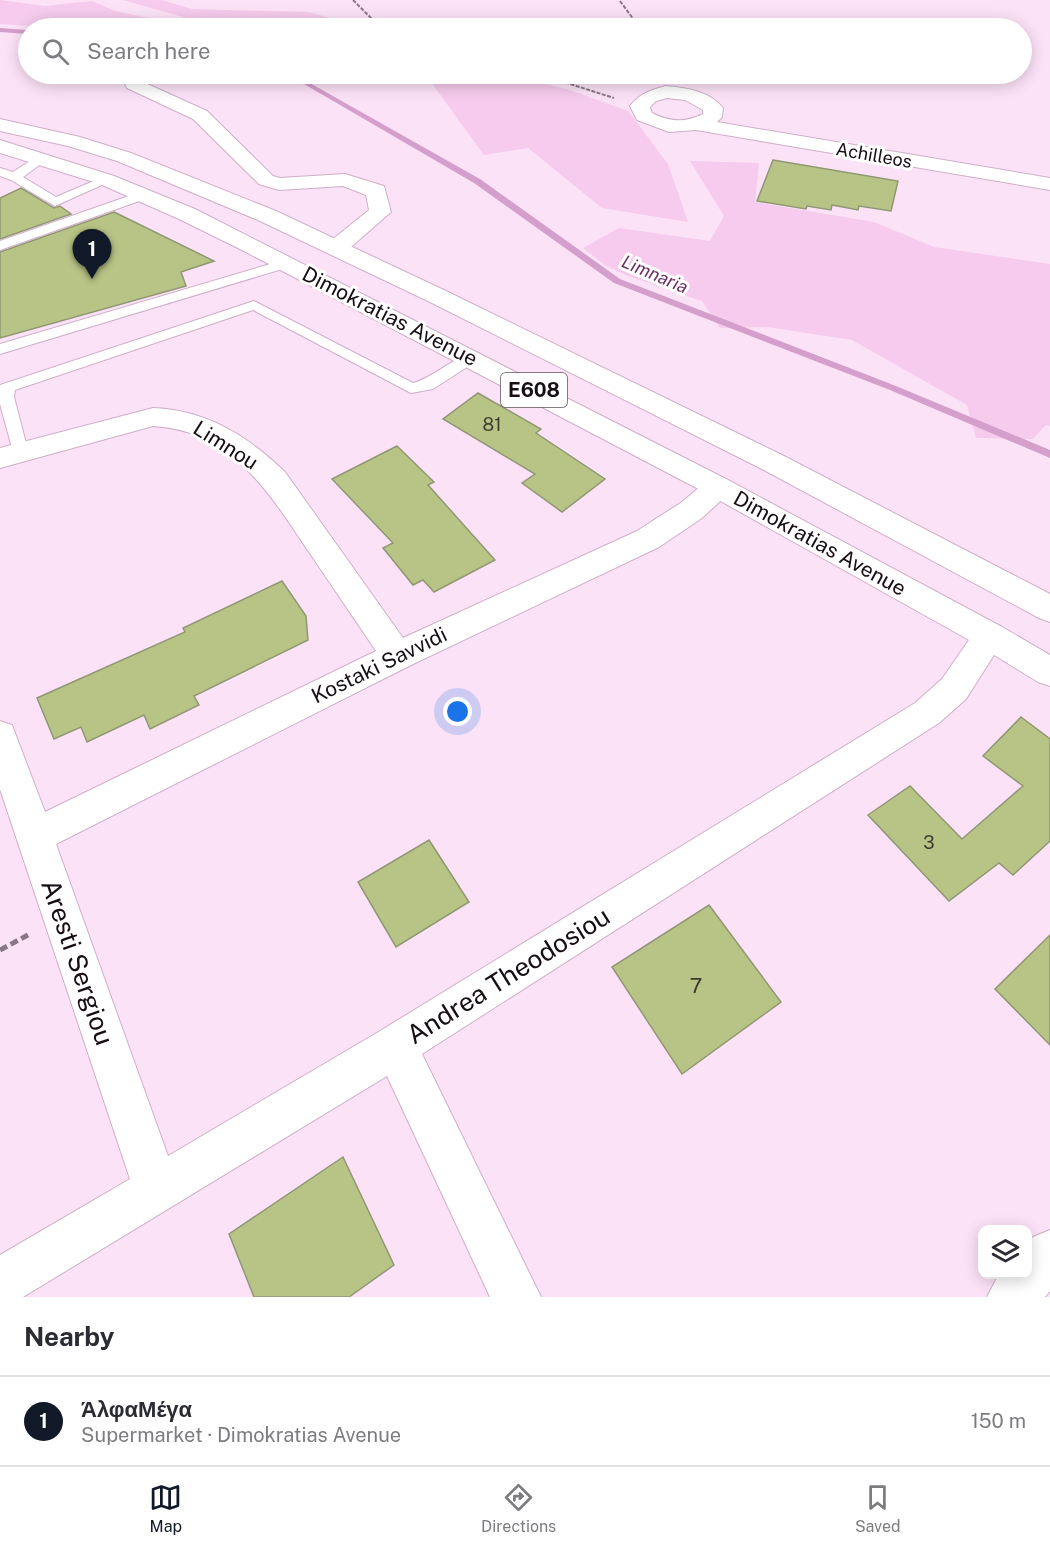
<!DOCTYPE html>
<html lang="en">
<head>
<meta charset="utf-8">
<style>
	:root { --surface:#fff; --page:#f2f2f3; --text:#2b2b33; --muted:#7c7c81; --line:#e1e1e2; --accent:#111827 }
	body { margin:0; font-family:"Public Sans",sans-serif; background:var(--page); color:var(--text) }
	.controls { position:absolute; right:18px; bottom:18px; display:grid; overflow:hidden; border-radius:12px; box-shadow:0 3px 15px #0003 }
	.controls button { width:54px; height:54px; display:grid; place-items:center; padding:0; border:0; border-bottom:2px solid var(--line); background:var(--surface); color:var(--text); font:30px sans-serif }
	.you { position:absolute; left:458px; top:712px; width:21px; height:21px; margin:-15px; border:4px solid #fff; border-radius:50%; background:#1a73e8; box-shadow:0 0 0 9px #1a73e833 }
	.badge { display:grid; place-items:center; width:39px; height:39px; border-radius:50%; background:var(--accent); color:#fff; font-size:20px; font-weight:700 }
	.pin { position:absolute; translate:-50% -50px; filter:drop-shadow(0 2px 3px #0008) }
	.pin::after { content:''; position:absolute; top:32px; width:21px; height:18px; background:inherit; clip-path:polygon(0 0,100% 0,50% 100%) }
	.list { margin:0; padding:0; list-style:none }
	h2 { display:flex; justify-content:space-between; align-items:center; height:78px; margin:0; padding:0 24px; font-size:26px }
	h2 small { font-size:20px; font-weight:400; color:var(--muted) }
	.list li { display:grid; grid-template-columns:39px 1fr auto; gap:18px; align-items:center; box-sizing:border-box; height:90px; padding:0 24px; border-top:2px solid var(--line) }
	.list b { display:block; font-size:22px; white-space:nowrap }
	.list p { margin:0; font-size:20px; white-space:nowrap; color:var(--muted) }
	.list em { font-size:20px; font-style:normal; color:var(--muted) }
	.icon { flex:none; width:33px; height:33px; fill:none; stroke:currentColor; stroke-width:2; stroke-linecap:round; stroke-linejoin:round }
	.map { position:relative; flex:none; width:1050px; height:1297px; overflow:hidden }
	.search { position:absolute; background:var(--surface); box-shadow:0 3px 15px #0003; left:18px; right:18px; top:18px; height:66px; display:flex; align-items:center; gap:15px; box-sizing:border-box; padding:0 21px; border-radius:33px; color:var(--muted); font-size:22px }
	.sheet { height:168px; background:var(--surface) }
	nav { display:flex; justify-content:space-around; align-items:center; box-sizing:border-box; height:84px; border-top:2px solid var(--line); background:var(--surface); font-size:16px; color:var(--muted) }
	nav a { display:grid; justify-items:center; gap:3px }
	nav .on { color:var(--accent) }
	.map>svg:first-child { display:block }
</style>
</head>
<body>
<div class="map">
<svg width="1050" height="1297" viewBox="0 0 1050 1297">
	<rect width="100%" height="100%" fill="#fce2f7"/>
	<path fill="#f6cbed" d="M0 0 45 6 92 1 115 11 167 22 174 28H65L0 24Z
		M123 0H162L192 9 308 12 367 28H314L190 19Z
		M412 74H506L570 90 628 111 668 164 688 222 602 208 528 148 484 155 431 82Z
		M690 161 759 163 755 202 874 222 934 247 1050 264V426L1046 425 1033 439 976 438 967 405 852 340 767 327 720 328 702 301 628 276 605 265 583 248 619 228 710 241 724 216Z"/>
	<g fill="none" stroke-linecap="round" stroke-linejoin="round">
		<path fill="#d59fcb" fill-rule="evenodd" d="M0 28 28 30V34L0 32Z
			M271 74H280L308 82 480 179 620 279 896 386 1050 450V458L890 390 614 283 474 183 304 84Z"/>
	</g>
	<path fill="#b8c485" stroke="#909775" stroke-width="1.5" d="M773 160 898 181 891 211 859 206 858 210 832 205 831 210 807 206 806 209 757 201Z
		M21 188 54 208 60 206 71 214 0 239V198Z
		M114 212 214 261 181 272 186 286 0 338V252Z
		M478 393 541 429 536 433 605 479 562 512 522 483 535 474 443 419Z
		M397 446 434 482 428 485 495 560 434 592 423 580 413 585 383 548 393 543 332 479Z
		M282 581 306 616 308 640 194 696 199 705 150 729 144 715 87 742 81 727 54 739 37 698 185 632 183 628Z
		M1021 717 1050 739V841L1013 875 999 863 949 901 868 815 910 786 962 839 1023 786 983 756Z
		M429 840 469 902 396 947 358 882Z
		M709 905 781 1002 682 1074 612 967Z
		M1050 935V1045L995 989Z
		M343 1157 394 1265 349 1297H254L229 1234Z"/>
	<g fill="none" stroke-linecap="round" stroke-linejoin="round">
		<defs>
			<path id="lane" d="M41 154 45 155V161L23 177 56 197 103 177H111L113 180 55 206 11 180 0 176V168L13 172Z
				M143 191 148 192 149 195 148 198 0 250V241Z
				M287 259 294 263 292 266 0 354V344Z
				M254 301 413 383C432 379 461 350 478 355L481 358 433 389 411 393 253 310 15 390 14 397 28 451 26 455H14L0 404V385Z"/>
			<path id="street" d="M134 78 207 111 273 176 280 178 345 174 384 186 391 212 344 253 336 255 328 253 325 248 328 243 369 210 366 195 343 186 279 190 259 184 193 119 127 88 125 84 127 80Z
				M666 86C686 88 710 91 723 108L722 117 717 122 1050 178V190L696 130 669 132 637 120 630 106C640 93 651 90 666 86ZM667 98 685 100 703 110V114C685 123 670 122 652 113L650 107 656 101Z
				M153 408C206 410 248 436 285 472L403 638 637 531 682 502 708 480 718 477 728 480 732 487 728 494 702 518 659 547 409 666 56 844 168 1156 380 1031 915 703 942 679 978 627 990 623 1002 627 1006 636 966 699 939 723 422 1054 541 1297H490L387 1076 23 1297H0V1255L130 1179 0 789V721L12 725 45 812 376 651C354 618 331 585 309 552 270 494 232 430 153 426L0 468V448Z
				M1050 1230V1291L1045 1297H987L999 1274H1028V1243L1033 1237Z"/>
			<path id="highway" d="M0 119 80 137 131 153 276 211 448 292 782 455 1050 594V622L1039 618 762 469 430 302 260 221 117 161 68 146 0 131Z
				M0 140 114 176 195 209 728 480 1002 627 1050 655V686L1038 682 978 645 708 494 240 249 179 219 100 184 0 153Z"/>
		</defs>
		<use href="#lane" stroke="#ceafc7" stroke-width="2"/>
		<use href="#street" stroke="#ceafc7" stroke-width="2"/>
		<use href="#highway" stroke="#ceafc7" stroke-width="2"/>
		<path stroke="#897786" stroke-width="2" stroke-dasharray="4 1.5" stroke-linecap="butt" d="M353 0 372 19 388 28
			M620 1 640 28
			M539 74 614 98"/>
		<path stroke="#897786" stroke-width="5" stroke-dasharray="8 4" stroke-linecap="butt" d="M0 950 28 935"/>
		<use href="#lane" fill="#fff" fill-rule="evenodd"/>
		<use href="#street" fill="#fff" fill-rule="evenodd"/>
		<use href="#highway" fill="#fff" fill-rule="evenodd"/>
	</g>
	<g text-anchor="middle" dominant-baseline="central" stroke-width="6" stroke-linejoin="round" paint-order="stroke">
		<g font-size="18" fill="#170d15" stroke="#fff">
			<text transform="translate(874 155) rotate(10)">Achilleos</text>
		</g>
		<g font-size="18" font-style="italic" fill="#6d2e64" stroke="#fff">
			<text transform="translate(655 274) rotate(23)">Limnaria</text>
		</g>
		<g font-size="18" fill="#3f3b31">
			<text x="492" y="424">81</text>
			<text x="929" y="842">3</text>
		</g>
		<rect fill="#fff" stroke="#5d565b" stroke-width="1.5" x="501" y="373" width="66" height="34" rx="4.5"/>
		<g font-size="20" font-weight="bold" fill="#170d15">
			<text x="534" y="390">E608</text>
		</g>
		<g font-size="21" fill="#170d15" stroke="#fff">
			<text transform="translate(390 316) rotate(27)">Dimokratias Avenue</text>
			<text transform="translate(226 445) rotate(32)">Limnou</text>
			<text transform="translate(820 543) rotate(29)">Dimokratias Avenue</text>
			<text transform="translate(379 665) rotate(-26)">Kostaki Savvidi</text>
		</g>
		<g font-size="21" fill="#3f3b31">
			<text x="696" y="985">7</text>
		</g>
		<g font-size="26" fill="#170d15" stroke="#fff">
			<text transform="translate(78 962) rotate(71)">Aresti Sergiou</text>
			<text transform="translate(508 975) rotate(-32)">Andrea Theodosiou</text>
		</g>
	</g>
</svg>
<div class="controls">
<button><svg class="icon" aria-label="layers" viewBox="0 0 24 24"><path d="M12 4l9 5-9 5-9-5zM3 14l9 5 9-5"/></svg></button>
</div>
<div class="you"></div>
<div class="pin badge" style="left:92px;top:279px">1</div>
<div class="search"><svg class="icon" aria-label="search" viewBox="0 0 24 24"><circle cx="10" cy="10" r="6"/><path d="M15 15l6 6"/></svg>Search here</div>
</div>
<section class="sheet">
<h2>Nearby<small></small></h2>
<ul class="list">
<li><span class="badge">1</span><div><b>ΆλφαΜέγα</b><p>Supermarket · Dimokratias Avenue</p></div><em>150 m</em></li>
</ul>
</section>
<nav>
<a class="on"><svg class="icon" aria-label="map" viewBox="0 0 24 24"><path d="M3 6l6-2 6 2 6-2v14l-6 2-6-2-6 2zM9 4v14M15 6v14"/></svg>Map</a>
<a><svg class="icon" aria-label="directions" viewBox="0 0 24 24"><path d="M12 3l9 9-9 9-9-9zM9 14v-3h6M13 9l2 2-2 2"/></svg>Directions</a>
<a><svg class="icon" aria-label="saved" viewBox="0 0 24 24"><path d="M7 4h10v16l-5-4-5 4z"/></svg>Saved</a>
</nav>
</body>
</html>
